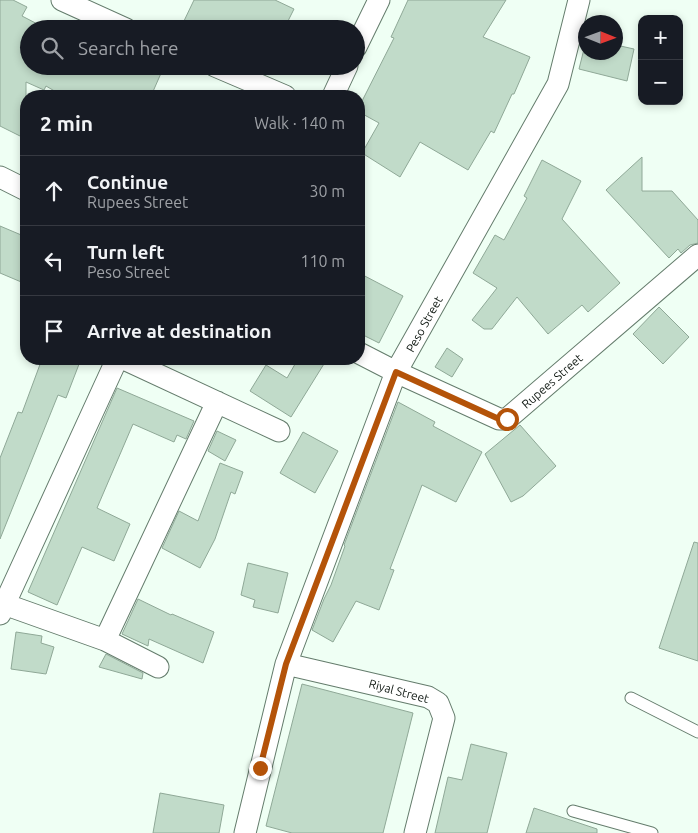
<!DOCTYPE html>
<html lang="en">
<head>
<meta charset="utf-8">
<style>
	:root { --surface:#171b24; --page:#242831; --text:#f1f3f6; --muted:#9ea1a6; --line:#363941 }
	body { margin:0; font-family:Ubuntu,sans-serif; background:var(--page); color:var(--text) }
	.controls { position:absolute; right:15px; top:15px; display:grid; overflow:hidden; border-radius:10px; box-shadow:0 2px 8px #0003 }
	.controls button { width:45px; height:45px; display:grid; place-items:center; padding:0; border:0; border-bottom:1px solid var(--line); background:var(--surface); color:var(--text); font:25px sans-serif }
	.compass { position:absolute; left:578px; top:15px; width:45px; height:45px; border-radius:50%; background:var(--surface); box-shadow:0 2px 8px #0003; rotate:91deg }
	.stop { position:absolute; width:15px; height:15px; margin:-11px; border:4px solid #b45309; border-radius:50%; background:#fff }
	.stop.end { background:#b45309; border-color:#fff; box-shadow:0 1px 5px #0008 }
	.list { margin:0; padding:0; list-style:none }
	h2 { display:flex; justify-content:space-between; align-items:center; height:65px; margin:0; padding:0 20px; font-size:21px }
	h2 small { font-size:16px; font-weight:400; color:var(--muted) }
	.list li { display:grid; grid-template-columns:32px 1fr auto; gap:15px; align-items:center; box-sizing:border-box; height:70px; padding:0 20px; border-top:1px solid var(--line) }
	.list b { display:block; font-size:19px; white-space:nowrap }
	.list p { margin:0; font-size:16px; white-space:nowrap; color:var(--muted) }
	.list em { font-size:16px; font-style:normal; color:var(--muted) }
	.icon { flex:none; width:28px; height:28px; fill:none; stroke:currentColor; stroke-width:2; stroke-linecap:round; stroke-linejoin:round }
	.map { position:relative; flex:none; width:698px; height:833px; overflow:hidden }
	.search { position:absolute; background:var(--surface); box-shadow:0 2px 8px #0003; left:20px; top:20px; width:345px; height:55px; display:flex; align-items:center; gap:12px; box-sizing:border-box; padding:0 18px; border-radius:28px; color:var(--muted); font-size:19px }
	.panel { position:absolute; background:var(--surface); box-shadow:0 2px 8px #0003; left:20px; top:90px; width:345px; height:275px; border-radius:20px }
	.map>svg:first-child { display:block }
</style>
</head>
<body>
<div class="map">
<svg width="698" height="833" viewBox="0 0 698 833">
	<rect width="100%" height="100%" fill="#effff4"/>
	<path fill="#c1dbc9" stroke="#8fa897" d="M0 0H13L27 7 22 16 47 29H29V66H154L162 71 151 96H63L46 86 44 90 26 82V139L0 126Z
		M194 0H275L294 9 284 29H197L183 23Z
		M408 0H506L483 37 530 57 514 94H512L494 133 491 131 468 170 420 142 400 177 362 153 379 123 359 112V107L394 38 391 37Z
		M586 41V52H616V45L634 49 627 81 579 69Z
		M642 157V191H672L698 220V243L690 245 681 253 678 249 669 258 606 190Z
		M542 160 581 181 562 219 620 283 588 312 582 305 548 334 517 297 492 329H484L472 320 497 288 473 273 495 235 504 240 527 198 524 196Z
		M0 226 26 237V284L0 273Z
		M359 273 403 296 379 343 359 333Z
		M659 307 689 337 663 364 633 334Z
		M447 348 463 359 452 377 435 367Z
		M42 359H81L66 398 58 395 0 539V458L18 412 22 413Z
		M298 359H327L291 417 250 391 266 365 287 378Z
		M117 388 194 421 186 439 177 435 174 442 133 424 97 508 130 524 114 561 82 547 57 605 28 592Z
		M398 402 435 422 433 426 482 452 456 502 422 485 390 569 394 570 379 610 356 601 333 642 312 630 324 599 331 585 345 546 344 545Z
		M520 425 556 466 523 496 511 502 485 454Z
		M217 431 236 440 225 461 208 451Z
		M303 432 338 451 315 493 280 473Z
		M220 463 243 472 235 494 231 492 215 539 200 568 162 548 179 511 198 521Z
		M694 542 698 543V661L659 648Z
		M248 563 288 573 278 613 253 607 255 600 241 595Z
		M138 599 171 615 172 614 214 632 203 663 149 639 148 646 122 634Z
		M16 632 42 636 41 643 54 647 46 674 11 669Z
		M106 654 143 673 142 679 99 667Z
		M302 684 413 713 383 833H292L266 826Z
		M471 744 507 753 487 833H435L448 777 462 780Z
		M160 793 224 805 219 833H153Z
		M534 808 597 829V833H526Z"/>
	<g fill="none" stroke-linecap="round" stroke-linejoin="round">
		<defs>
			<path id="lane" d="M631 698 698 732
				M573 811 652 833"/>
			<path id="street" d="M62 0 126 29
				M356 47 379 0
				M215 66 285 96
				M333 96 347 66
				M0 177 26 190
				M359 353 396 372 499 419H507L698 255
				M124 359 279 431
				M4 604 105 640 158 667
				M0 614 117 359
				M105 640 217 402
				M286 664 428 697 438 703 444 718 415 833
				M245 833 286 664 396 372 558 84 579 0"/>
		</defs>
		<use href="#lane" stroke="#647c6c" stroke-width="13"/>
		<use href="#street" stroke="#647c6c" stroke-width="23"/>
		<use href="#lane" stroke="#fff" stroke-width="11"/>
		<use href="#street" stroke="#fff" stroke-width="21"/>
	</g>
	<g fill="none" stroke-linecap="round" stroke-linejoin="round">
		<path stroke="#b45309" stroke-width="6" d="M260 768 286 664 396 372 499 419H507"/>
	</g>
	<g text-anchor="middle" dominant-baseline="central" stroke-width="5" stroke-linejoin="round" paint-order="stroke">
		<g font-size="12" fill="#101913" stroke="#fff">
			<text transform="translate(424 324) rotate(-61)">Peso Street</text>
			<text transform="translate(552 381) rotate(-41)">Rupees Street</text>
			<text transform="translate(399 691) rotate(15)">Riyal Street</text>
		</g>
	</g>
</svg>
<div class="controls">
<button>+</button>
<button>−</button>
</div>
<svg class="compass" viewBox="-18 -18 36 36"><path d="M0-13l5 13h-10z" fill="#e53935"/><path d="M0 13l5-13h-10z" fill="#9ea1a6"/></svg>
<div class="stop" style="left:507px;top:419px"></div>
<div class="stop end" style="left:260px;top:768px"></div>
<div class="search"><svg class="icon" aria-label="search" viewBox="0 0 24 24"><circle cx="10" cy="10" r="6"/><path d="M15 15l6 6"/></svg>Search here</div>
<section class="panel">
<h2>2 min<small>Walk · 140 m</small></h2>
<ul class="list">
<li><svg class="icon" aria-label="ahead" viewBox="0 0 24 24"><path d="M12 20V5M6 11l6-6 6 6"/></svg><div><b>Continue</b><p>Rupees Street</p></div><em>30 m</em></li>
<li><svg class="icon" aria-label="left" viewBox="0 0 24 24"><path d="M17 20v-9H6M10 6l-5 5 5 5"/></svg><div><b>Turn left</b><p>Peso Street</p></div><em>110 m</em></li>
<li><svg class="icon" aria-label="arrive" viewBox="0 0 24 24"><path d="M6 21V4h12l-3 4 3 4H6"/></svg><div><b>Arrive at destination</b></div></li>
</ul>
</section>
</div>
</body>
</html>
